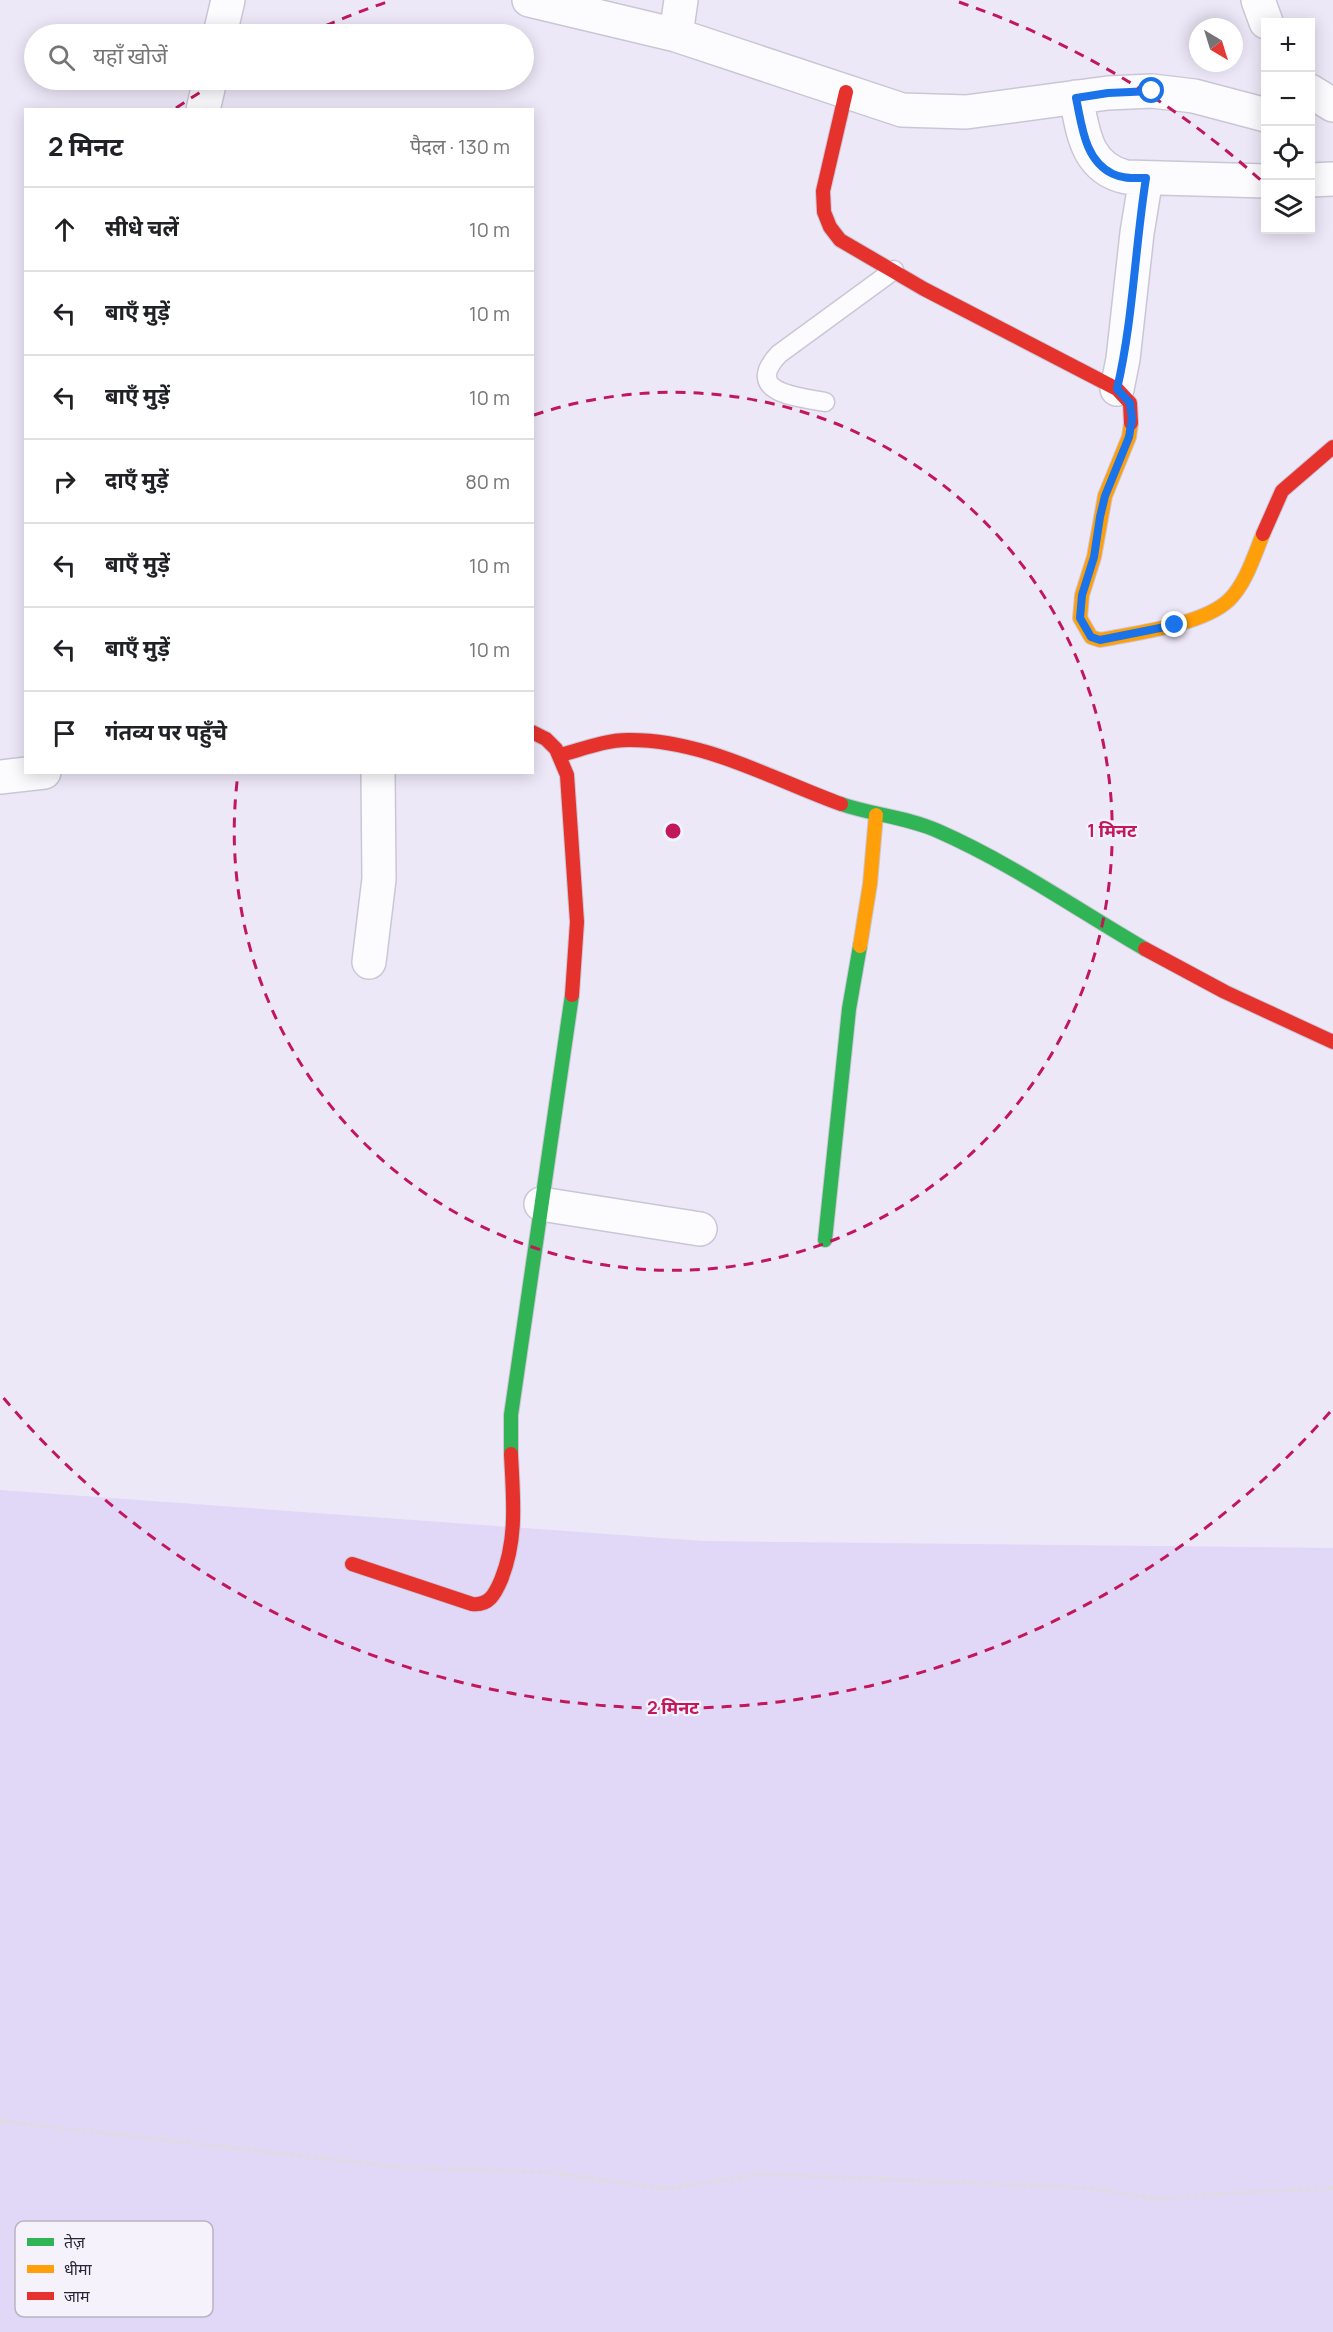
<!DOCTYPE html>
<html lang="hi">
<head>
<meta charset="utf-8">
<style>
	:root { --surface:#fff; --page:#f2f2f2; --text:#202124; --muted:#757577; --line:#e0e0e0 }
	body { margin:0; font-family:Manrope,"Noto Sans Devanagari",sans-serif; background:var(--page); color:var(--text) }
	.controls { position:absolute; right:18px; top:18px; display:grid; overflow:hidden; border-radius:0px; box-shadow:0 3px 15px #0003 }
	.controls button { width:54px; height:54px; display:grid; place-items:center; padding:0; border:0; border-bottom:2px solid var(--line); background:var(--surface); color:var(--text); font:30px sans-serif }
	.compass { position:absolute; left:1189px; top:18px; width:54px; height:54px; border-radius:50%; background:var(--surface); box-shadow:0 3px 15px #0003; rotate:142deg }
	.stop { position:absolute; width:18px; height:18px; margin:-14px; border:4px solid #1a73e8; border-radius:50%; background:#fff }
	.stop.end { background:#1a73e8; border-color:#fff; box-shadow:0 2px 6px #0008 }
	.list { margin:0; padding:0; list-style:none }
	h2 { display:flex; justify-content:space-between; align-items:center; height:78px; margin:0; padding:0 24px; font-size:26px }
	h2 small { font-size:20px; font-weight:400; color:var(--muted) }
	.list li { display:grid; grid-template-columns:39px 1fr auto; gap:18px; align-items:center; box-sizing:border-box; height:84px; padding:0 24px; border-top:2px solid var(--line) }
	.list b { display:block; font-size:22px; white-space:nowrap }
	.list em { font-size:20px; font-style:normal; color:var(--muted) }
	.icon { flex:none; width:33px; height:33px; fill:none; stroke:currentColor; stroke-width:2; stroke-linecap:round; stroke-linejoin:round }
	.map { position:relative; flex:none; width:1333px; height:2332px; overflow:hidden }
	.search { position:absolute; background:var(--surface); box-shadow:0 3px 15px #0003; left:24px; top:24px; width:510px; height:66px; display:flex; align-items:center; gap:15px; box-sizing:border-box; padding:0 21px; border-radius:33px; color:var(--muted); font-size:22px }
	.panel { position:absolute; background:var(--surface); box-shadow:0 3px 15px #0003; left:24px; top:108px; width:510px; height:666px; border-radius:0px }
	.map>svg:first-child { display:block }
</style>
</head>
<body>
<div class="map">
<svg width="1333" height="2332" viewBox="0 0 1333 2332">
	<rect width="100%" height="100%" fill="#ede8f8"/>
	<path fill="#e1d7f7" d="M0 1490 703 1541 1333 1548V2332H0Z"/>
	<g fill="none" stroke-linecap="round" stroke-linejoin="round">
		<defs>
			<path id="lane" d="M825 402C799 397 742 393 779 354L894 270"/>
			<path id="street" d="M529 0 676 35 902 110 966 112 1108 93 1152 91 1194 96 1266 115
				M1258 0 1266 22
				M220 34 228 0
				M676 35 681 0
				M1310 91 1333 105
				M1076 97C1083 132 1086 168 1126 177L1266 181
				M203 110 210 80
				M1310 180 1333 179
				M1117 389 1123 359 1137 233 1146 178
				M0 777 44 772
				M369 962 379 879 378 772
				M541 1204 700 1229"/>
			<path id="fast" d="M841 804C873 815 907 817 938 831 1011 863 1076 909 1145 949
				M825 1240 849 1009 860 946
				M511 1454V1415L572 995"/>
			<path id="slow" d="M1131 423 1129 437 1105 496 1094 557 1082 595 1080 618 1091 637 1100 640C1135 633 1203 625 1229 600 1246 583 1254 556 1263 534
				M860 946 870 884 876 815"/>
			<path id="jam" d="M846 92 823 191 824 212 830 227 840 240 924 289 1117 389 1130 403 1131 423
				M1263 534 1282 491 1333 447
				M532 732 546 739 556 749 567 775 577 922 572 995
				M561 755C583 749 605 740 628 740 703 739 772 779 841 804
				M1145 949 1225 992 1333 1042
				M352 1564 472 1604C489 1606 495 1594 501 1580 518 1538 513 1498 511 1454"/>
		</defs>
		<use href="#lane" stroke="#cbc6d6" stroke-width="21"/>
		<use href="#street" stroke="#cbc6d6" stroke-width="36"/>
		<use href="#fast" stroke="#cbc6d6" stroke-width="16"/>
		<use href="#slow" stroke="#cbc6d6" stroke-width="16"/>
		<use href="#jam" stroke="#cbc6d6" stroke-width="16"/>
		<path stroke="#dedce1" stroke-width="4" stroke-dasharray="4.5 3" stroke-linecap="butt" d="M0 2121 407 2168 547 2172 667 2189 763 2174 1087 2188 1157 2199 1233 2193 1333 2188"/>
		<use href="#lane" stroke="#fcfcfe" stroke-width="18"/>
		<use href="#street" stroke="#fcfcfe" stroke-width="33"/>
		<use href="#fast" stroke="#30b455" stroke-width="14"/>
		<use href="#slow" stroke="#ff9f0a" stroke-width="14"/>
		<use href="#jam" stroke="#e5322d" stroke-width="14"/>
	</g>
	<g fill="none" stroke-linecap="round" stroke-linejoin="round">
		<path stroke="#1a73e8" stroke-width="8" d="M1152 91 1108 93 1076 98C1082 125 1084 160 1113 174 1123 179 1135 178 1146 178 1135 247 1133 321 1117 389L1130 403 1132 419 1129 437 1105 496 1100 517 1094 557 1082 595 1080 618 1091 637 1100 640 1175 625"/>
	</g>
	<g fill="none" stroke="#c2185b" stroke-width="3" stroke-dasharray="10 8">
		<path d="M534 415A439 439 0 1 1 238 774"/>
		<path d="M1330 1412A877 877 0 0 1 1 1395M176 108A877 877 0 0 1 215 83M309 33A877 877 0 0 1 387 2M959 2A877 877 0 0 1 1265 184"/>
	</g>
	<rect x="15" y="2221" width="198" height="96" rx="9" fill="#f5f2fc" stroke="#b8b4c1" stroke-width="1.5"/>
	<rect x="27" y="2238" width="27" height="8" fill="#30b455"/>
	<rect x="27" y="2265" width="27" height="8" fill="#ff9f0a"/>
	<rect x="27" y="2292" width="27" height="8" fill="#e5322d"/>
	<g font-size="16" fill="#2b2538">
		<text x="64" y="2248">तेज़</text>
		<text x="64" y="2275">धीमा</text>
		<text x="64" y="2302">जाम</text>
	</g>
	<circle cx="673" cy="831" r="9" fill="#c2185b" stroke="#f5f2fc" stroke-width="3"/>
	<g font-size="18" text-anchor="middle" font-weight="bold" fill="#c2185b" stroke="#f5f2fc" stroke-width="4.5" stroke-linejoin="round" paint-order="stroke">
		<text x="1112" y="837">1 मिनट</text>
		<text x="673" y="1714">2 मिनट</text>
	</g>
</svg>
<div class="controls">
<button>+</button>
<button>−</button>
<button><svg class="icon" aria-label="locate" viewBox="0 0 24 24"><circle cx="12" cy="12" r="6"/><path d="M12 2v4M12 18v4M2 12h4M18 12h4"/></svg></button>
<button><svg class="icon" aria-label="layers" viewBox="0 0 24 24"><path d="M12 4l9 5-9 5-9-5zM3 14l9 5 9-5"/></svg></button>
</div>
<svg class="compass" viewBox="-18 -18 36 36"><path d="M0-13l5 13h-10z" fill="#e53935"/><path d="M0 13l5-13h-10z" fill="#757577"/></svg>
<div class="stop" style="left:1152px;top:91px"></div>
<div class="stop end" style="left:1175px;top:625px"></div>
<div class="search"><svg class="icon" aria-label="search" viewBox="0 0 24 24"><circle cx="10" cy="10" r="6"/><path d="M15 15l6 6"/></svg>यहाँ खोजें</div>
<section class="panel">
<h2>2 मिनट<small>पैदल · 130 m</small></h2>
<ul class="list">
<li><svg class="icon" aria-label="ahead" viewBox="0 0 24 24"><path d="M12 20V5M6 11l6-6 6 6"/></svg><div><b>सीधे चलें</b></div><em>10 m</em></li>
<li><svg class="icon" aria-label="left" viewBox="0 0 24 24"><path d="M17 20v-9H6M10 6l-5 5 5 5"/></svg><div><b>बाएँ मुड़ें</b></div><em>10 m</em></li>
<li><svg class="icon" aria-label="left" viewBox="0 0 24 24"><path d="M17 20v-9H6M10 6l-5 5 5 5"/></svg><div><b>बाएँ मुड़ें</b></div><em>10 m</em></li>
<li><svg class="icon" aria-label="right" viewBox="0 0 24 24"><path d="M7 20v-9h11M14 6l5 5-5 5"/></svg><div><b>दाएँ मुड़ें</b></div><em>80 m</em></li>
<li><svg class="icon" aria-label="left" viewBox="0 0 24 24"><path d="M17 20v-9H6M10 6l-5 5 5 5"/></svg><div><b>बाएँ मुड़ें</b></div><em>10 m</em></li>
<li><svg class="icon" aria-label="left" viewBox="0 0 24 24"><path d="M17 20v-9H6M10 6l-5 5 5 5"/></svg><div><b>बाएँ मुड़ें</b></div><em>10 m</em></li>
<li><svg class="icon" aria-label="arrive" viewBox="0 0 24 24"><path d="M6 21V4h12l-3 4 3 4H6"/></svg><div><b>गंतव्य पर पहुँचे</b></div></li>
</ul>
</section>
</div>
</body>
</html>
